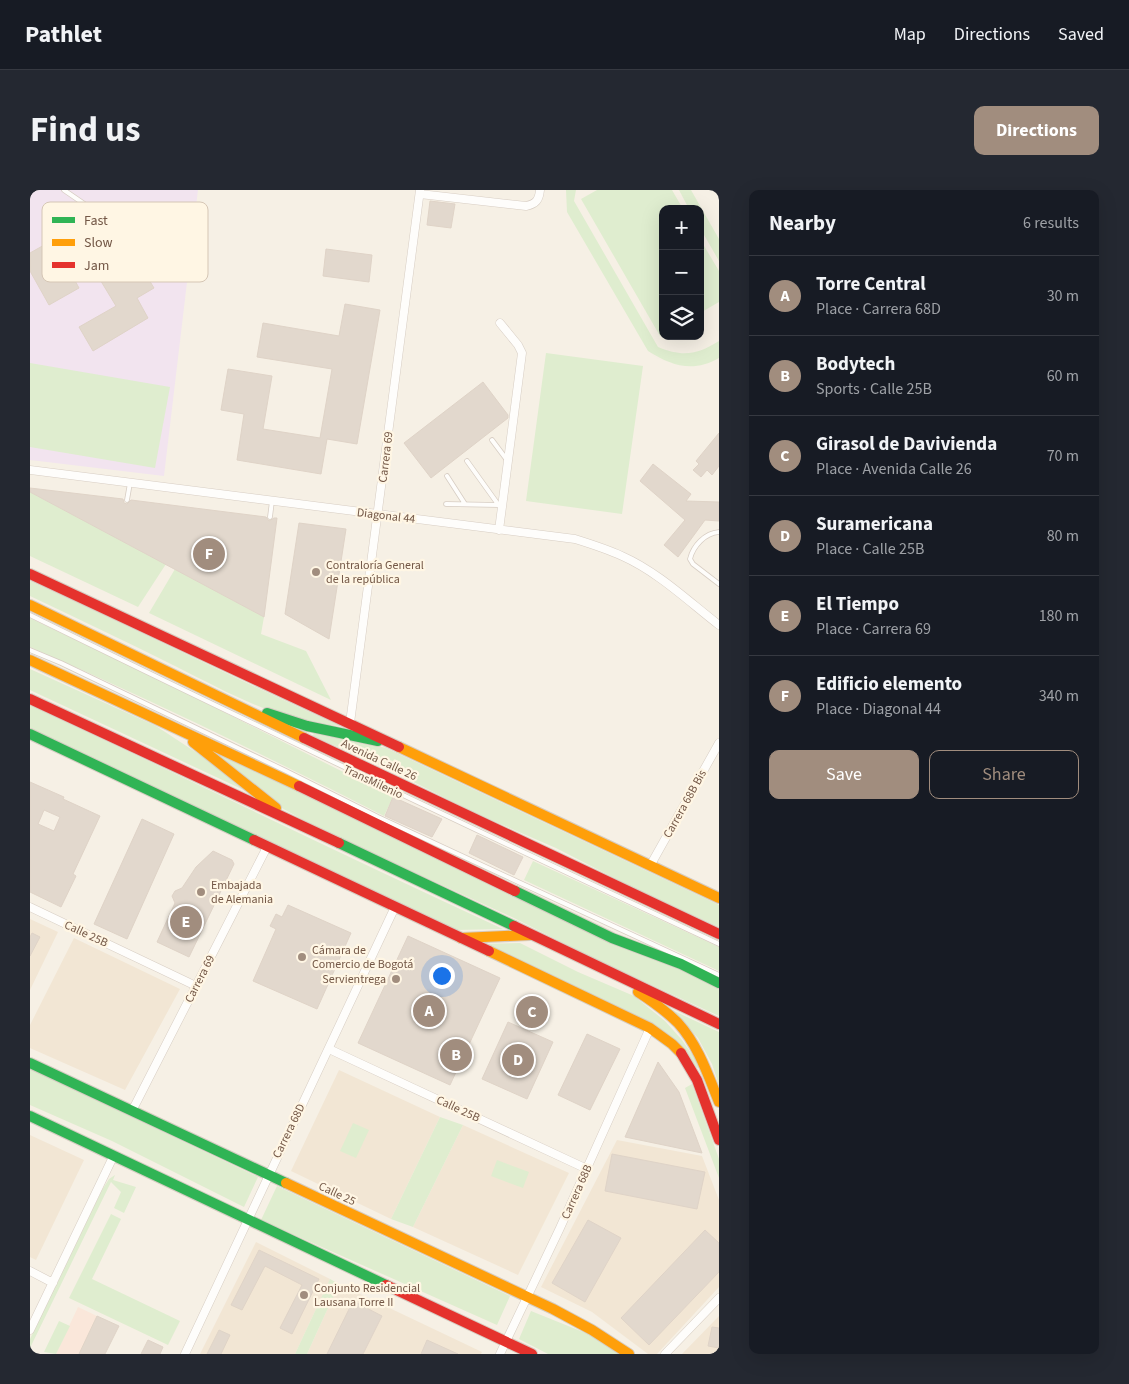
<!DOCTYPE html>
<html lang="en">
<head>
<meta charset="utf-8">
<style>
	:root { --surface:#171b24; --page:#242831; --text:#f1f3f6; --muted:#9ea1a6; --line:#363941; --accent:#a18d7e }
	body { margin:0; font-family:"Source Sans 3",sans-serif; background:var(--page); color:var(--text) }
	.controls { position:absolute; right:15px; top:15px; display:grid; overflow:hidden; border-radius:10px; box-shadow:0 5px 20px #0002 }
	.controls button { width:45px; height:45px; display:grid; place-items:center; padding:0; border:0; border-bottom:1px solid var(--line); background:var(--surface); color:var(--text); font:25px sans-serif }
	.you { position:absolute; left:411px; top:785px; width:18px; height:18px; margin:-12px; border:4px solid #fff; border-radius:50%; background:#1a73e8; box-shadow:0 0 0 8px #1a73e833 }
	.badge { display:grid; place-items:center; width:32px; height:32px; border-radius:50%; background:var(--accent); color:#fff; font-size:16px; font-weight:700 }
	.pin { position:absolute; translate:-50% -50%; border:2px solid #fff; box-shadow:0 1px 5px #0006 }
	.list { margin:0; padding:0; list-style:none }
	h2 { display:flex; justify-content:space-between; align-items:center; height:65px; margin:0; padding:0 20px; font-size:21px }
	h2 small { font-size:16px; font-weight:400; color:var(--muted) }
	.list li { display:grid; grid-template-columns:32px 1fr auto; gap:15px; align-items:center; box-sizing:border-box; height:80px; padding:0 20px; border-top:1px solid var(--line) }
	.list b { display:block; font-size:19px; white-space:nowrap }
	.list p { margin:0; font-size:16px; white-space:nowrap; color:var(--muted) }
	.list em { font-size:16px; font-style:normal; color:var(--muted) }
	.actions { display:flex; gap:10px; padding:15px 20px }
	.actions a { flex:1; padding:11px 0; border:1px solid var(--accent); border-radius:10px; text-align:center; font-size:18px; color:var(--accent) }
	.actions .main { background:var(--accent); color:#fff }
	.icon { flex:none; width:28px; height:28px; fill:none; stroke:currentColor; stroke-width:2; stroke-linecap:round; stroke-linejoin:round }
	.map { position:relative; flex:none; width:689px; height:1164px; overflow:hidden; border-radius:10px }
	header { display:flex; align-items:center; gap:30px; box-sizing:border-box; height:70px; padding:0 25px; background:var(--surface); border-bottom:1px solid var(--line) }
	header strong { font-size:24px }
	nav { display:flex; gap:28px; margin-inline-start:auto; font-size:18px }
	.intro { display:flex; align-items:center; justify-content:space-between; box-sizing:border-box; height:120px; padding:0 30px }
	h1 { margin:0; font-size:35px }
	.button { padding:12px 22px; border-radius:10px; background:var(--accent); color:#fff; font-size:18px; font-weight:700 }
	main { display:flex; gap:30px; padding:0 30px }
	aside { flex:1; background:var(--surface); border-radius:10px; box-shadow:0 5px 20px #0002 }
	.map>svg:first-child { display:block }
</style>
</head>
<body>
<header>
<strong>Pathlet</strong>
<nav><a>Map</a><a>Directions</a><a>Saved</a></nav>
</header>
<div class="intro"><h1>Find us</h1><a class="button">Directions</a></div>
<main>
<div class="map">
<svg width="689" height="1164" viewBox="0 0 689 1164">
	<rect width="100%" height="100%" fill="#f6f0e5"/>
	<path fill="#f2e6d4" d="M0 729 28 742 0 800Z
		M44 748 150 799 95 900 0 858V835Z
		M309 880 410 927 361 1029 261 981Z
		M433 935 539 983 488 1085 383 1037Z
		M0 945 54 970 6 1070 0 1067Z
		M587 950 672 966 689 1010V1097L627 1164H618L562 1122 511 1097Z
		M226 1052 300 1089 265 1164H170Z
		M309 1094 452 1162 451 1164H277Z
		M689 1126V1164H652Z"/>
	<path fill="#fae7da" d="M48 1117 67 1126 49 1164H26Z"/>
	<path fill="#f2e4ef" d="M0 0H168L134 286 0 270Z"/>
	<path fill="#dfedcf" d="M536 0H546L544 11 628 157C652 167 667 165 689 151V168C663 183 642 176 618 161L537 22Z
		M567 0H642L653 19H633V145L630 146 551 9Z
		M649 0H661L689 49V71L670 38V19H659Z
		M670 49 689 81V112L670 123Z
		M516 163 613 176 592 324 496 311Z
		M0 173 140 197 125 278 0 257Z
		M0 302 136 374 108 417 0 366Z
		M145 379 234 427 231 444 276 461 301 510 119 423Z
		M0 391C104 438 206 489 310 536 251 533 199 503 147 477 99 453 49 429 0 406Z
		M0 428 158 504 363 607 354 626C238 567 120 509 0 457Z
		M0 479 126 536 193 580 216 601 0 500Z
		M0 515C158 589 315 666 473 739L425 740 0 538Z
		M284 542 356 558 689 715V737L602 697 526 658 445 623 352 576 283 546Z
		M187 561 390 661 494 710 575 750 656 782 689 798V826L561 767 486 729 288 638 250 617 186 564Z
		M503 671 689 757V781L494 690Z
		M490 753 548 782 604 806 635 831 652 850 670 876 667 878 646 852 449 754Z
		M642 820 689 842V895L682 874 668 848Z
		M0 879 228 987 214 1017 82 951 0 915Z
		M662 894 689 969V988L655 898Z
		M410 927 433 935 383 1037 361 1029Z
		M323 933 339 940 326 968 310 961Z
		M467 970 499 982 493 998 461 986Z
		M85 985 83 990 106 997 94 1023 84 1018 91 1002 81 992 0 1158V1149L72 1000 79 989Z
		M247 996 480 1106 467 1135 231 1030Z
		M81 1024 91 1029 62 1089 150 1131 138 1155 39 1108Z
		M300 1089 309 1094 277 1164H265Z
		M501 1121 563 1146 589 1164H518L489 1149Z
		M29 1131 40 1136 26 1164 14 1162Z"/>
	<path fill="#e2d8cd" stroke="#dfd3c7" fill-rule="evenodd" d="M400 11 425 14 421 38 397 35Z
		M23 50 49 98 19 115 0 81V63Z
		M99 57 124 98 107 108 118 128 63 161 49 137 86 116 63 78Z
		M296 59 342 65 339 92 293 86Z
		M315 114 350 120 327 254 297 249 291 284 207 270 214 224 191 220 198 179 242 186 233 239 290 248 302 179 227 167 233 133 309 146Z
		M453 192 478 225V228L401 288 374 253Z
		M689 243V276L682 285 677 280 671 287 663 280 669 274 666 271Z
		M623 274 661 304 656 311 689 312V331L675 330 648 367 634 355 655 330 610 291Z
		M0 298 93 309 94 313 97 314 101 310 236 327 239 331 244 328H247L234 427 0 302Z
		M269 333 316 339 299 449 255 424Z
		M0 592 34 607 33 609 70 626 43 684 46 686 31 717 0 702ZM14 620 30 627 24 641 8 634Z
		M363 607 412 629 402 647 355 626Z
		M112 629 144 644 97 749 64 734Z
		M447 645 493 667 484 685 439 663Z
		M183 661 202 670 204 674 159 767 127 752 145 713 142 706 145 701 152 698 166 677Z
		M258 715 321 743 287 819 223 791 246 739 240 736 246 724 252 727Z
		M2 743 10 747 0 766V747Z
		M378 746 470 788 420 895 328 853Z
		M478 832 523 852 497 909 452 889Z
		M557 844 590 859 560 920 528 905Z
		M628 872 649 902 672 963 595 947Z
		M582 964 675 982 667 1019 575 1001Z
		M558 1030 591 1048 555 1112 522 1093Z
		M675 1040 689 1053V1082L619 1155 591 1128Z
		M229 1060 289 1089 262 1144 250 1138 272 1095 235 1076 212 1120 201 1115Z
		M323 1111 352 1126 333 1164H297Z
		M67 1126 89 1136 75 1164H49Z
		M682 1137 689 1138V1158L678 1156Z
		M189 1140 200 1145 191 1164H177Z
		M118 1150 133 1157 130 1164H111Z
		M397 1150 428 1164H391Z"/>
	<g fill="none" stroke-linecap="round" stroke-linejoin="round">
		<defs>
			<path id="lane" d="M34 0 82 33 112 61
				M462 250 477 270
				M437 271 470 317
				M417 286 435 314
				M97 310 100 293
				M416 314 469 315
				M240 327 242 311
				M689 342C675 343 663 356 660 369L663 374 689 394
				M0 425C228 537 458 646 689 754
				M0 460 31 473 256 581 348 627 689 785"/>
			<path id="street" d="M390 4 496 16C506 14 509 10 510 0
				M0 280 545 349C561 354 577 359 592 366 628 382 658 411 689 435
				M469 340 492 163 488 155 470 133
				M320 533 390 0
				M620 676 689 553
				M0 717 166 796
				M299 859 557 979
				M102 921 237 657
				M0 1081 23 1093
				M0 1140 84 965
				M155 1164 365 717
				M470 1164 530 1038 620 838
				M635 1164 689 1108"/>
			<path id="fast" d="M237 523 277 536 348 551
				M0 544 224 650
				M309 653 484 736
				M485 701 582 748 651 774 689 793
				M0 873 256 993
				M0 926 356 1095"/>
			<path id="slow" d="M0 415 274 548
				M0 470 269 596
				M163 552 246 618
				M369 557 689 708
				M431 748 500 745
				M459 761 620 838 642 854 651 863
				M608 802C622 811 636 821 648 833 668 855 678 885 689 912
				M256 993 523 1119 562 1140 599 1164"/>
			<path id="jam" d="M0 384 369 557
				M0 509 309 653
				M274 548 689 744
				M269 596 485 701
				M224 650 459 761
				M484 736 689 834
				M651 863 667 890 689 950
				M356 1095 502 1164"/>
		</defs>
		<use href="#lane" stroke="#d7cdc3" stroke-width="5.5"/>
		<use href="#street" stroke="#d7cdc3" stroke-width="9"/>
		<use href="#fast" stroke="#d6ccc2" stroke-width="12"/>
		<use href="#slow" stroke="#d6ccc2" stroke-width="12"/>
		<use href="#jam" stroke="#d6ccc2" stroke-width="12"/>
		<use href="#lane" stroke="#fefdfb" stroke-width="4"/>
		<use href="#street" stroke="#fefdfb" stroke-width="8"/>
		<use href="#fast" stroke="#30b455" stroke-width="10"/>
		<use href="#slow" stroke="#ff9f0a" stroke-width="10"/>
		<use href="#jam" stroke="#e5322d" stroke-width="10"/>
	</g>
	<g fill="#a18d7e" stroke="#fff6e4" stroke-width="2">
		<circle cx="286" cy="382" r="5"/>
		<circle cx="171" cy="702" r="5"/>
		<circle cx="272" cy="767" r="5"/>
		<circle cx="366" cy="789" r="5"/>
		<circle cx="274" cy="1105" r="5"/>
	</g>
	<g text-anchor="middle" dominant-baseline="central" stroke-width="4.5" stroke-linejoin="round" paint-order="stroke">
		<g font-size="12" fill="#735746" stroke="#fff6e4">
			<text transform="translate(356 267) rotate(-83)">Carrera 69</text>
			<text transform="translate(356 326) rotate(7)">Diagonal 44</text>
			<text transform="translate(349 570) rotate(25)">Avenida Calle 26</text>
			<text transform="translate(343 592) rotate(25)">TransMilenio</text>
			<text transform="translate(655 614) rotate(-61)">Carrera 68B Bis</text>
			<text transform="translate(56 744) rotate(25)">Calle 25B</text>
			<text transform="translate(170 789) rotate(-63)">Carrera 69</text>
			<text transform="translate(428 919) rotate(25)">Calle 25B</text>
			<text transform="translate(259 941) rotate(-64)">Carrera 68D</text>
			<text transform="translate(547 1002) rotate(-66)">Carrera 68B</text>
			<text transform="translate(307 1004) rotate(25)">Calle 25</text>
		</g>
		<g font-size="12" fill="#735746" stroke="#fff6e4" text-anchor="start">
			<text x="296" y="375">Contraloría General<tspan x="296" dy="14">de la república</tspan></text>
			<text x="181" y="695">Embajada<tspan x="181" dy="14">de Alemania</tspan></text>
			<text x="282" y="760">Cámara de<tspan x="282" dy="14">Comercio de Bogotá</tspan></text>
			<text x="356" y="789" text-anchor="end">Servientrega</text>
			<text x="284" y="1098">Conjunto Residencial<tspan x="284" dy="14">Lausana Torre II</tspan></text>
		</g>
	</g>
	<rect x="12" y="12" width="166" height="80" rx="8" fill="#fff6e4" stroke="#d5c6b5" stroke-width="1"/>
	<rect x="22" y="27" width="23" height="6" fill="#30b455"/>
	<rect x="22" y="49" width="23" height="7" fill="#ff9f0a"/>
	<rect x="22" y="72" width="23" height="6" fill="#e5322d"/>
	<g font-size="14" fill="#735746">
		<text x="54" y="35">Fast</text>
		<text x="54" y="57">Slow</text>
		<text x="54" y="80">Jam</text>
	</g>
</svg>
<div class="controls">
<button>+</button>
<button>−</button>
<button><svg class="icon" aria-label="layers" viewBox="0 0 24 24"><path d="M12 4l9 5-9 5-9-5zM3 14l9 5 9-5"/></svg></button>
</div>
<div class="you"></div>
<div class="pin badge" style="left:399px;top:821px">A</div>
<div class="pin badge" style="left:426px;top:865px">B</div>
<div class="pin badge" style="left:502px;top:822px">C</div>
<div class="pin badge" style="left:488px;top:870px">D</div>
<div class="pin badge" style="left:156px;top:732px">E</div>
<div class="pin badge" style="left:179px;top:364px">F</div>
</div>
<aside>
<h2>Nearby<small>6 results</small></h2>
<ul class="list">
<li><span class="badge">A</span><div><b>Torre Central</b><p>Place · Carrera 68D</p></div><em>30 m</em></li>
<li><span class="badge">B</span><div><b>Bodytech</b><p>Sports · Calle 25B</p></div><em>60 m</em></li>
<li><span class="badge">C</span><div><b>Girasol de Davivienda</b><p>Place · Avenida Calle 26</p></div><em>70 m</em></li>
<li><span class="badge">D</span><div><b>Suramericana</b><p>Place · Calle 25B</p></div><em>80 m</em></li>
<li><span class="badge">E</span><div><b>El Tiempo</b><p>Place · Carrera 69</p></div><em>180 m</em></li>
<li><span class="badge">F</span><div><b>Edificio elemento</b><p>Place · Diagonal 44</p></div><em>340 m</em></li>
</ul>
<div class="actions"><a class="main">Save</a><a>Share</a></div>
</aside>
</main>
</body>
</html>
